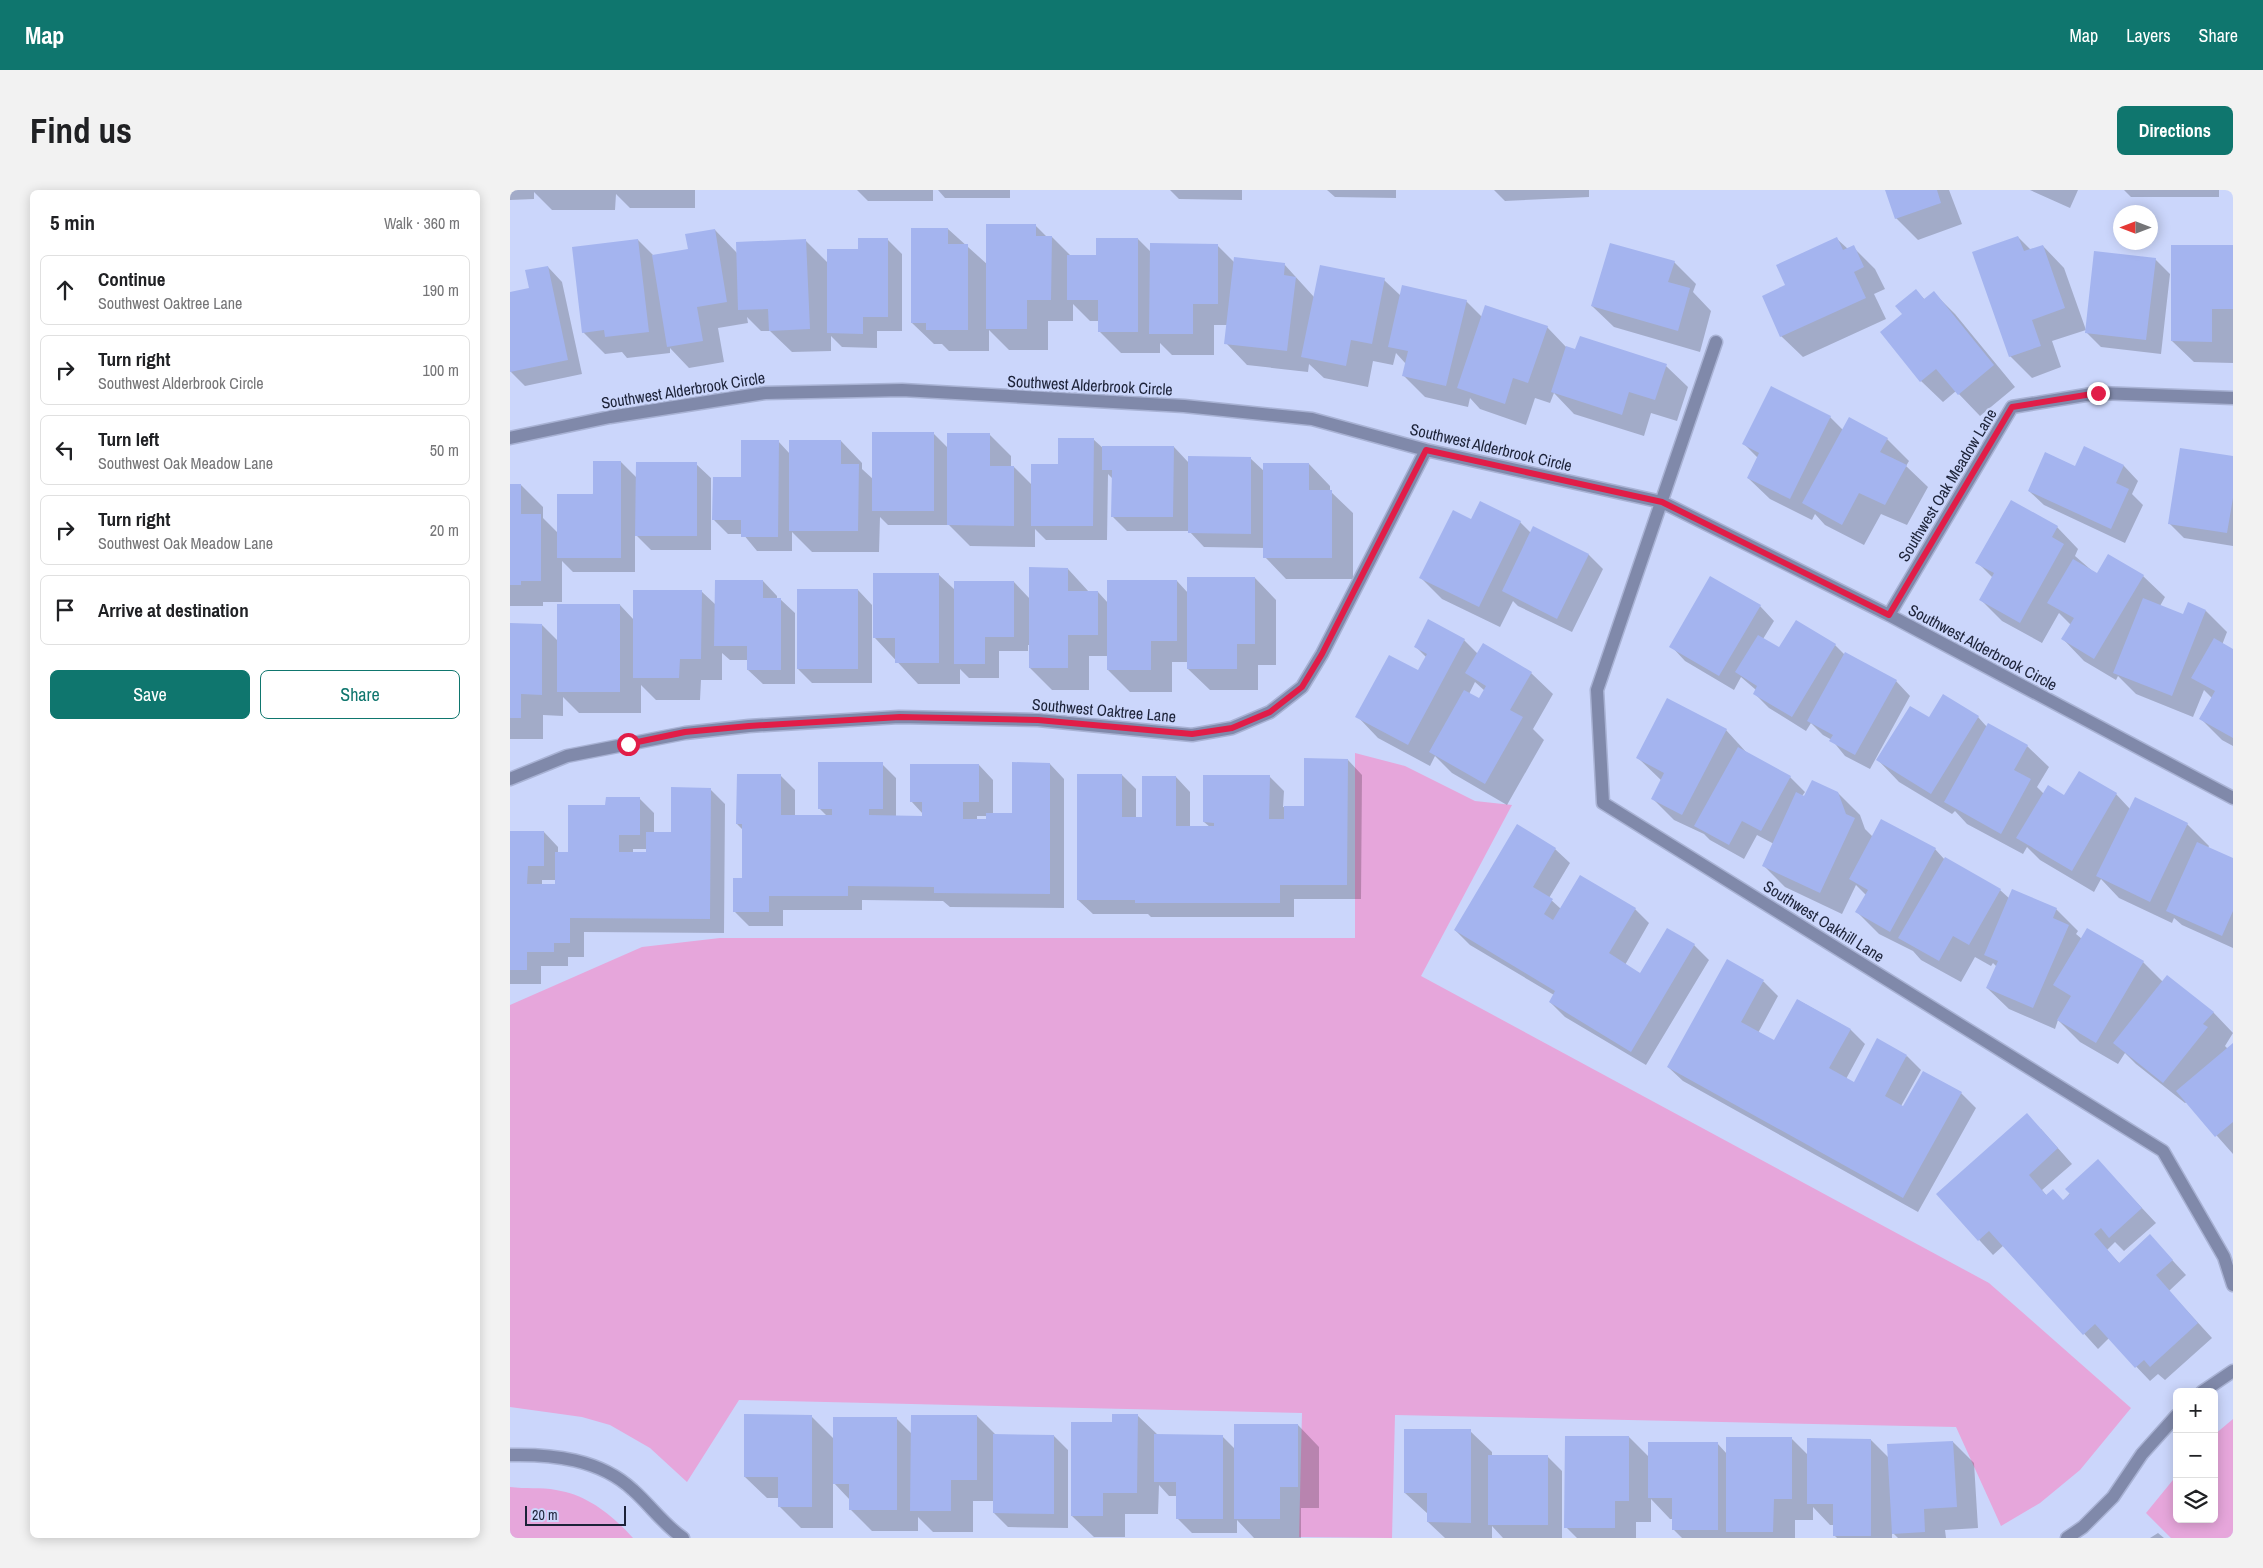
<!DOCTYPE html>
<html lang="en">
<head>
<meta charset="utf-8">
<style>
	:root { --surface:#fff; --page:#f2f2f2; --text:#202124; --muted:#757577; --line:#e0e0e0; --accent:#0f766e }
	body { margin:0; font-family:"Archivo Narrow",sans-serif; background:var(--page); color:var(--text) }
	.controls { position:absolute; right:15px; bottom:15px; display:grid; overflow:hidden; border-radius:8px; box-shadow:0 2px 12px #0003 }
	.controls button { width:45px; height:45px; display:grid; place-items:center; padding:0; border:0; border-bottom:1px solid var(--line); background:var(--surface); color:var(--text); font:25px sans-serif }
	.compass { position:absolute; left:1603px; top:15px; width:45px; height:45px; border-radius:50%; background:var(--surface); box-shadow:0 2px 12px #0003; rotate:270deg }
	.scale { position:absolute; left:15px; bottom:12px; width:101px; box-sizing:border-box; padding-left:5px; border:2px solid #1c2238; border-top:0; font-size:14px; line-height:18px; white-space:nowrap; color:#1c2238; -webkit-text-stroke:4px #cbd6fb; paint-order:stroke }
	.stop { position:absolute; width:15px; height:15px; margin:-11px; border:4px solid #e11d48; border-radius:50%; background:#fff }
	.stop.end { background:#e11d48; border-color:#fff; box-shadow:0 1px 5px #0008 }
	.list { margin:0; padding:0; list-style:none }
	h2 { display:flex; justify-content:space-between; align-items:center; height:65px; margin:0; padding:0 20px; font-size:21px }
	h2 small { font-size:16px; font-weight:400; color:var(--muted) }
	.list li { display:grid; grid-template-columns:32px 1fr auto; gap:15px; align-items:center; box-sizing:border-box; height:70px; margin:0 10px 10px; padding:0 10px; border:1px solid var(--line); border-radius:8px }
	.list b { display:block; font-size:19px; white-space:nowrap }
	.list p { margin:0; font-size:16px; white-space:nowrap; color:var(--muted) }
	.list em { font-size:16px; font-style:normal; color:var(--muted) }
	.actions { display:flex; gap:10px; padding:15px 20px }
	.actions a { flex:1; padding:11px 0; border:1px solid var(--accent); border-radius:8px; text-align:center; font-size:18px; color:var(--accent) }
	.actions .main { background:var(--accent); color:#fff }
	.icon { flex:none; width:28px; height:28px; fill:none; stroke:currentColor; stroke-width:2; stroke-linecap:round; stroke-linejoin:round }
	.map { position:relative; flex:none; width:1723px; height:1348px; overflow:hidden; border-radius:8px }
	header { display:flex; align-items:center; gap:30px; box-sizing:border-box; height:70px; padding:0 25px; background:var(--accent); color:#fff }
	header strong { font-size:24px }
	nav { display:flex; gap:28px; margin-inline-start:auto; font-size:18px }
	.intro { display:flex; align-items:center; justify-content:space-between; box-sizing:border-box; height:120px; padding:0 30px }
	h1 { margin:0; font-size:35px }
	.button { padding:12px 22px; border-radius:8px; background:var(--accent); color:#fff; font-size:18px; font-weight:700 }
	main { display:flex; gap:30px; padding:0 30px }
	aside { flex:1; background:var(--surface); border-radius:8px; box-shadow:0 2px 12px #0003 }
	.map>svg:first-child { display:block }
</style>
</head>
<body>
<header>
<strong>Map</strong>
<nav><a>Map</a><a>Layers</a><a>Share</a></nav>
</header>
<div class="intro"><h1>Find us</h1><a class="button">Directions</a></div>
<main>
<aside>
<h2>5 min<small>Walk · 360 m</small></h2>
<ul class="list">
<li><svg class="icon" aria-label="ahead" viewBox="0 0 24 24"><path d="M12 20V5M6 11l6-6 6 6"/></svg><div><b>Continue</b><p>Southwest Oaktree Lane</p></div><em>190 m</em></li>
<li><svg class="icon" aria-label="right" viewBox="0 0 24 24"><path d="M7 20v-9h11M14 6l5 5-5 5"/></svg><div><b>Turn right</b><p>Southwest Alderbrook Circle</p></div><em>100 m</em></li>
<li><svg class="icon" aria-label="left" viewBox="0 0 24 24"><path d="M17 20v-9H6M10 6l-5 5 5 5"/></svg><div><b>Turn left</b><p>Southwest Oak Meadow Lane</p></div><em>50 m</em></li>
<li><svg class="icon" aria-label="right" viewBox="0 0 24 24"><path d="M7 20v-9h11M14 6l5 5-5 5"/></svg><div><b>Turn right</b><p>Southwest Oak Meadow Lane</p></div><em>20 m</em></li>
<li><svg class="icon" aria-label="arrive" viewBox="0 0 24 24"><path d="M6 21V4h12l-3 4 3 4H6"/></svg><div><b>Arrive at destination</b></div></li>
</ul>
<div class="actions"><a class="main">Save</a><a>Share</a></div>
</aside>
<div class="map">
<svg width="1723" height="1348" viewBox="0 0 1723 1348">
	<rect width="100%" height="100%" fill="#cbd6fb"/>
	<path fill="#e6a6db" d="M845 563 895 576 965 611 1002 615 911 786 1479 1093 1621 1218 1570 1280 1530 1313 1491 1336 1446 1237 885 1225 882 1348 789 1347 792 1223 229 1210 177 1292 140 1258 100 1235 72 1227 0 1217V815L132 757 210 748H845Z
		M1723 1229V1348H1661L1636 1323 1667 1285V1329H1704V1245Z
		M0 1297C15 1299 31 1297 46 1300 78 1305 102 1325 123 1348H0Z"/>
	<path fill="#0003" fill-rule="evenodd" d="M0 0H185V18H120L106 4 105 20H42L24 2V9L0 10Z
		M347 0H423V11H358Z
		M428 0H500V8H435Z
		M660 0H732V10L669 9Z
		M817 0H886V8L825 7Z
		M984 0H1079V7L995 11Z
		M1376 0H1439L1452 34 1408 50 1386 28Z
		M1520 0H1568L1560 18Z
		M1614 0H1709V7H1621Z
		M525 35 537 47H542L561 66H587L628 49 641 62 707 55 725 73 774 74 804 107 874 90 891 106 956 111 972 127 1037 137 1057 158 1156 176 1178 197 1167 231 1141 223 1134 246 1064 224 1044 203 1040 213 1025 208 1016 235 970 219 960 208 958 217 915 207 894 186 896 174 886 163 883 175 863 171 858 197 814 188 799 174 798 182 737 175 716 153 718 135H704V165H662L650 153V163H611L589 141V131H580L563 114V131H538V160H499L479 140V161H439L432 154H424L402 133 438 39 478 75Z
		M205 40 227 63 296 51 318 73 378 50 392 64V141H367V158L332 157 321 146V161L282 162 260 141H251L237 127 238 133 208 138 214 172 179 178 160 158V163L117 168 112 162 95 164 73 142 128 50 144 66 180 60Z
		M1508 47 1521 60 1533 56 1554 78 1576 140 1542 151 1551 177 1522 188 1500 166Z
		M1327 49 1338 59 1343 57 1365 79 1375 99 1364 104 1376 129 1293 167 1271 146Z
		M1723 56V173L1684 172 1662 151Z
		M1645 69 1660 84 1651 164 1591 157 1576 142Z
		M1164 72 1186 94 1183 102 1201 121 1190 162 1104 137 1082 116Z
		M38 77 52 92 72 184 15 196 1 182 0 178V104L21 99Z
		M1406 100 1415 110 1424 103 1445 124 1505 197 1470 226 1446 201 1433 212 1411 191 1394 124Z
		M1320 227 1333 240 1340 229 1377 249 1399 271 1396 276 1418 297 1397 335 1371 324 1354 355 1315 335 1305 324 1302 330 1260 309 1238 288 1248 268 1234 254Z
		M423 243 439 259 479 244 501 266V277H504L522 295 583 249 594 259 664 257 679 273 740 268 755 282 799 274 820 296V301L843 323V389H776L755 367V358L694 357 679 341H617L603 327V289L598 284 597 350H536L525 339V357L460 356 439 335H378L370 327 369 362H302L282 342V361H247L233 344H218L204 330 233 288 268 251 280 264 331 251 352 273V279L364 290Z
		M1574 258 1614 276 1628 291 1622 304 1633 315 1615 353 1534 315 1519 301 1565 278Z
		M1723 267V356L1674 348 1659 333Z
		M111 272 127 288 186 274 201 288V360H141L125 344V382H63L52 371V412H33V416H0V295H11L33 317V328L48 343Z
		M962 331 1010 332 1021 343 1024 338 1079 365 1093 379 1062 442 1008 416 1003 411 990 437 932 409 911 388Z
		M1547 337 1568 359 1565 366 1587 385 1633 386 1655 407 1650 416 1674 425 1696 421 1717 442 1712 455 1723 461V556L1712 550 1690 528 1702 508 1694 500 1683 527 1626 504 1608 486 1606 490 1574 471 1553 449 1561 435 1549 423 1532 453 1492 431 1471 410 1483 388 1467 372Z
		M558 379 579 402H588L598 413 667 391 678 403 745 388 766 410V475H748V500H700L678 479V472H662V502H620L598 480V466H579V500H542L520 478V455H518V461H489V488H459L450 479V494H408L365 448 428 384 445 400 504 392 520 409Z
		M253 391 267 406V409H270L285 423V494H253L238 480V470H220L212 463V490H191L190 510H146L131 495V523H69L53 507V526L33 525V549H0V435H32L48 451 110 415 124 430 191 401 206 415Z
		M348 400 362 415V493H302L288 479Z
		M1250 416 1264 431 1253 449 1270 459 1287 432 1325 455 1335 465 1386 491 1400 506 1360 579 1335 566 1322 550 1313 545 1301 533 1296 541 1259 518 1244 503 1246 500 1231 487 1224 500 1175 471 1161 456Z
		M954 450 968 464 1021 483 1043 504 1023 539 1034 550 997 615 942 583 925 566 920 576 868 548 847 526 909 482 917 468 905 456ZM965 492 975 501 970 510 959 504Z
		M1468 527 1477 537 1517 556 1539 577 1527 597 1534 604 1555 607 1569 582 1606 604 1620 619 1625 609 1677 634 1699 656 1698 658 1723 670V761V758L1672 735 1664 728 1662 733 1609 708 1591 689 1584 702 1530 670 1517 657 1513 664 1457 634 1445 621 1442 624 1389 592 1368 570 1419 529Z
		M1216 540 1237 563 1280 587 1295 602 1292 606 1328 603 1350 625 1355 639 1363 647 1425 659 1435 670 1490 700 1500 709 1546 719 1568 741 1566 744 1572 749 1633 772 1653 792 1703 822 1723 843 1715 856 1718 859 1723 855V964L1677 912 1675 913 1626 874 1615 863 1608 874 1570 852 1548 830 1545 839 1499 819 1477 798 1487 777 1483 773 1481 776 1465 767 1451 792 1411 770 1403 761 1369 744 1347 722 1356 705 1346 695 1332 724 1275 697 1254 676 1264 654 1247 645 1234 669 1200 650 1194 644 1164 630 1142 608 1152 591 1128 568Z
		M838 570 852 585 851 709H784V727H641L638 724H583L568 710 612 585 626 599V628H634L666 587 680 602V637H700L694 632 759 586 774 601 773 617H795Z
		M372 574 386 588V627H413V624L401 611 469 575 483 590V624H503L540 574 554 589V718L440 717 433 711 352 710V720H273V736H239L225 722 233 689V640L227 634 271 586 285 600V627H318L309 618ZM467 626H477V630H467Z
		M200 599 215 614 214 743 74 742V767H58V776H31V794H0V642H34L48 657V663H60L96 616 129 608 144 623V644H162ZM123 659H138V663H123ZM32 690H46V695H32Z
		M1045 659 1060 673 1039 708 1051 719H1125L1139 733 1115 775 1131 784 1184 755 1199 770 1136 875 1055 827 1040 812 1044 805 960 755 945 740Z
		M1217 771 1254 792 1268 806 1248 843 1265 852 1288 810 1341 840 1355 854 1336 889 1344 893 1397 866 1411 880 1391 916 1394 918 1414 883 1451 903 1466 918 1408 1022 1173 891 1158 877Z
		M1531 939 1562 974 1532 1000 1537 1006 1553 1011 1588 971 1646 1033 1614 1061 1605 1052 1597 1060 1610 1074 1640 1046 1676 1085 1659 1101 1702 1148 1655 1190 1648 1184 1640 1191 1599 1148 1588 1159 1494 1055 1483 1065 1427 1004Z
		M627 1225 648 1245 712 1246 725 1259 788 1235 809 1257V1318H791V1348H744L727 1330V1343H682L668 1329V1306H659L649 1295 648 1324H615V1347H584L562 1326 603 1234Z
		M301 1226 324 1249 387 1229 402 1244 467 1226 486 1245 544 1246 558 1260V1338L498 1337 484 1323V1311H463V1342H423L408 1327V1341H362L340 1319V1310L323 1292V1338H291L269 1316V1308H257L235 1287Z
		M960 1241 982 1262V1267H1038L1052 1281V1348H993L982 1336V1348H935L918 1332V1324L895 1303Z
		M1119 1247 1139 1267 1207 1253 1217 1264 1281 1248 1299 1266 1361 1250 1379 1268 1443 1252 1464 1273 1468 1338 1435 1340 1436 1348H1388L1382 1342V1348H1327L1325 1346V1335H1320L1303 1317V1330H1285V1348H1172L1164 1340V1329H1160L1141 1309V1332H1126V1348H1067L1056 1337Z
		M1648 1343 1654 1348H1640Z"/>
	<path fill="#a4b4ef" d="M1375 0H1427L1431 13 1385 29Z
		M476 34H526V46H542L541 110H517V139H476Z
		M401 38H438V54H458V140H416V133H401Z
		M205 39 217 112 187 117 193 151 157 157 142 65 178 59 175 44Z
		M1508 46 1514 61 1533 55 1555 118 1522 130 1531 156 1499 167 1462 62Z
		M1327 47 1333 60 1344 55 1354 77 1344 82 1356 108 1270 147 1252 106 1275 95 1266 75Z
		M348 48H378V127H353V144L317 143V59H348Z
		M586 48H628V142H588V110H557V65H586Z
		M128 49 139 142 95 147 94 140 72 143 62 57Z
		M296 49 300 139 259 141 258 119 228 120 226 52Z
		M640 53 708 54V114H683V144H639Z
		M1100 53 1165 71 1158 92 1180 98 1168 141 1081 116Z
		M1661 55H1723V119H1702V152L1661 151Z
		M1584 61 1646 68 1636 150 1575 143Z
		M724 67 775 73 774 85 786 87 777 161 714 154Z
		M810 75 875 88 862 154 841 150 836 176 791 167Z
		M38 76 58 170 0 182V102L19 98 15 80Z
		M892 95 957 110 936 196 892 186 898 161 878 157Z
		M1406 99 1414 109 1424 101 1484 175 1448 205 1426 179 1410 192 1370 142 1392 124 1385 116Z
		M975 115 1038 136 1018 193 1003 188 995 214 947 198Z
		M1070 146 1157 174 1145 210 1119 202 1112 225 1041 202 1056 156 1065 159Z
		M1261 196 1321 226 1280 309 1237 288 1249 263 1232 254Z
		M1339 227 1378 248 1370 262 1397 275 1375 315 1349 303 1332 335 1292 313Z
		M362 242H424V321H362Z
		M437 243H480V276H504V336L437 335Z
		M548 248H584L583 336H521V274H548Z
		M231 250H269L268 347H231V330H202L203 287H231Z
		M279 250H331V274H349L348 341H279Z
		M592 256H664L663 327H601L602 280H592Z
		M1574 256 1614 275 1606 293 1619 299 1601 339 1518 301 1535 262 1565 276Z
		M1670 258 1723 266V308L1717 343 1658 334Z
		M678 266 741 267V344L678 343Z
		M83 271H111V368H47V304H83Z
		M126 272H187V346H125Z
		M753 273H799V300H822V368H753Z
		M0 294H11V324H31V391H11V395H0Z
		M1501 310 1548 336 1542 347 1554 354 1510 433 1469 410 1484 383 1465 373Z
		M970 311 1011 331 969 417 909 388 943 320 961 329Z
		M1023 336 1079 364 1047 429 992 401Z
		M1598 364 1634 385 1584 469 1551 449 1564 428 1537 413 1563 369 1587 383Z
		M519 377 558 378V401H588V445H558V478H519Z
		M363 383H429V473H385V448H363Z
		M1200 386 1251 415 1209 486 1159 457Z
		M677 387H745V454H727V479H677Z
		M205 390H253V408H271V480H237V456H204Z
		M597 390H667V451H641V480H597Z
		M444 391H504V447H475V474H444Z
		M287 399H348V479H287Z
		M123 400H192L191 469H170L169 488H123Z
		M1633 408 1673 424 1678 412 1696 420 1662 506 1603 483Z
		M47 414H110V502H47Z
		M918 429 955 449 898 555 845 527 879 465 908 480 917 464 904 457Z
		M1286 430 1326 454 1282 527 1243 504 1247 496 1225 482 1248 445 1269 457Z
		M0 433 32 434V505L11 504V528H0Z
		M1704 448 1723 459V548L1689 529 1705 501 1681 488Z
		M973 453 1022 482 1000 520 1013 527 975 594 919 562 954 500 969 508 976 496 955 483Z
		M1335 462 1387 490 1345 565 1319 551 1323 545 1297 531Z
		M1433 504 1469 526 1421 604 1366 570 1400 516 1419 527Z
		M1157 508 1217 539 1172 625 1141 609 1154 583 1126 568Z
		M1478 533 1518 555 1504 580 1521 589 1491 644 1434 612Z
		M1228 557 1281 586 1251 641 1232 631 1219 655 1184 636Z
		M794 568 838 569 837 695H770V713H625V710H567V584H612V627H632V586H666V636H704V633L693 632V585H760L759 629H774V616H794Z
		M308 572H373V619H359V625L412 626V612H400V574H469V612H453V629H476V623H502V572L540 573V704L424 703V697L338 696V706H259V722H223V688H232V634H226L227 584H271V625H322V619H308Z
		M1569 581 1607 603 1562 681 1506 648 1538 595 1554 605Z
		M1302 590 1328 602 1336 624 1345 628 1310 703 1252 676 1286 602 1294 606Z
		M161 597 201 598 200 729 60 728V753H44V762H17V780H0V641H34V676H18L17 694H45V662H58V615H95L96 607H130V645H109V662H136V642H161Z
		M1625 607 1678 633 1640 712 1586 686Z
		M1371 629 1426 658 1380 742 1345 722 1358 700 1339 689Z
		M1007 634 1046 658 1023 697 1043 709 1034 724 1043 730 1070 685 1126 718 1099 763 1130 783 1157 738 1185 754 1121 862 1039 812 1045 801 944 740Z
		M1687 652 1723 668V721L1712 746 1656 721Z
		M1435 667 1491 699 1459 755 1443 746 1429 771 1388 748Z
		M1502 699 1547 718 1543 728 1559 735 1523 818 1476 798 1488 771 1474 765Z
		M1577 738 1634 771 1586 853 1547 830 1561 806 1543 795Z
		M1217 769 1254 790 1231 832 1264 850 1287 809 1341 839 1319 878 1344 892 1367 848 1397 865 1375 906 1393 916 1413 881 1452 902 1393 1008 1157 877Z
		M1657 785 1704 822 1693 834 1698 837 1653 893 1603 853Z
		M1723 853V932L1705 947 1666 901Z
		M1517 923 1548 958 1519 985 1536 1005 1543 999 1553 1010 1560 1004 1555 999 1588 969 1632 1018 1599 1048 1591 1038 1584 1044 1609 1073 1640 1044 1663 1070 1646 1085 1688 1133 1640 1177 1634 1170 1625 1178 1585 1134 1573 1145 1479 1041 1468 1051 1426 1004Z
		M234 1224 302 1225V1317H268V1287H234Z
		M602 1224H628L627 1303H593V1326H561V1232H602Z
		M401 1225H467V1290H441V1321H400Z
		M323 1227H387V1320H339V1294H323Z
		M724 1234H788V1297H770V1329H724Z
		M894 1239H961V1333L917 1332V1303H894Z
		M483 1244 544 1245V1324L483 1323Z
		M644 1244 713 1245V1329H666V1292H644Z
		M1055 1246H1119V1311H1105V1338H1054Z
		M1216 1247H1282V1309H1264L1263 1342H1216Z
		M1297 1248 1361 1249V1346H1323V1314H1297Z
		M1443 1251 1447 1317 1414 1319 1415 1342 1382 1344 1377 1254Z
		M1138 1252H1208V1340H1162V1308H1138Z
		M978 1265H1038V1335H978Z"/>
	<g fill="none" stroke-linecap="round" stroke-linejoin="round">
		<defs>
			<path id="street" d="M1206 152 1087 500 1093 613 1653 961 1714 1067 1723 1095
				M0 248 100 227 255 203 392 200 674 216 802 229 916 260 1152 312 1379 425 1723 608
				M1379 425 1502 217 1588 203 1723 208
				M0 589 57 566 175 543 239 536 389 527 528 530 682 545 722 538 760 522 792 497 812 464 916 260
				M1692 1202 1723 1181
				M0 1265C42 1264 90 1269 123 1300 140 1315 154 1335 173 1348
				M1557 1348 1573 1337 1603 1307 1632 1264 1667 1225"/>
		</defs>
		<use href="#street" stroke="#a8b2d4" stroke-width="15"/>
		<use href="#street" stroke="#8089aa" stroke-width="12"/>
	</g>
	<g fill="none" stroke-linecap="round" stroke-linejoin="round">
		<path stroke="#e11d48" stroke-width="6" d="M118 554 175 542 239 536 390 527 528 530 682 544 722 538 760 522 792 497 812 464 916 260 1152 312 1379 425 1502 217 1588 203"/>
	</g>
	<g text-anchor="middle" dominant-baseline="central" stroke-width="5" stroke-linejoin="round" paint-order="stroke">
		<g font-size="16" fill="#1c2238" stroke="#cbd6fb">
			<text transform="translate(580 195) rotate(3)">Southwest Alderbrook Circle</text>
			<text transform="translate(173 200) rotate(-9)">Southwest Alderbrook Circle</text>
			<text transform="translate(981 257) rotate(13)">Southwest Alderbrook Circle</text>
			<text transform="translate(1437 295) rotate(-59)">Southwest Oak Meadow Lane</text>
			<text transform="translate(1473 457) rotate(28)">Southwest Alderbrook Circle</text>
			<text transform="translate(594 520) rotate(5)">Southwest Oaktree Lane</text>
			<text transform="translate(1314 731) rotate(32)">Southwest Oakhill Lane</text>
		</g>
	</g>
</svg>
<div class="controls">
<button>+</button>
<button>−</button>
<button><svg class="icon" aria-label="layers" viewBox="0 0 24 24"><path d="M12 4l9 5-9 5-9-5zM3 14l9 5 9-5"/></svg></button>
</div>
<svg class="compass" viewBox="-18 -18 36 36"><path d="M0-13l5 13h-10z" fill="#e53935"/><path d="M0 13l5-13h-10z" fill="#757577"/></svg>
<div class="scale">20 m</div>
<div class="stop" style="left:118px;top:554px"></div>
<div class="stop end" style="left:1588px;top:203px"></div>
</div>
</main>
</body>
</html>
